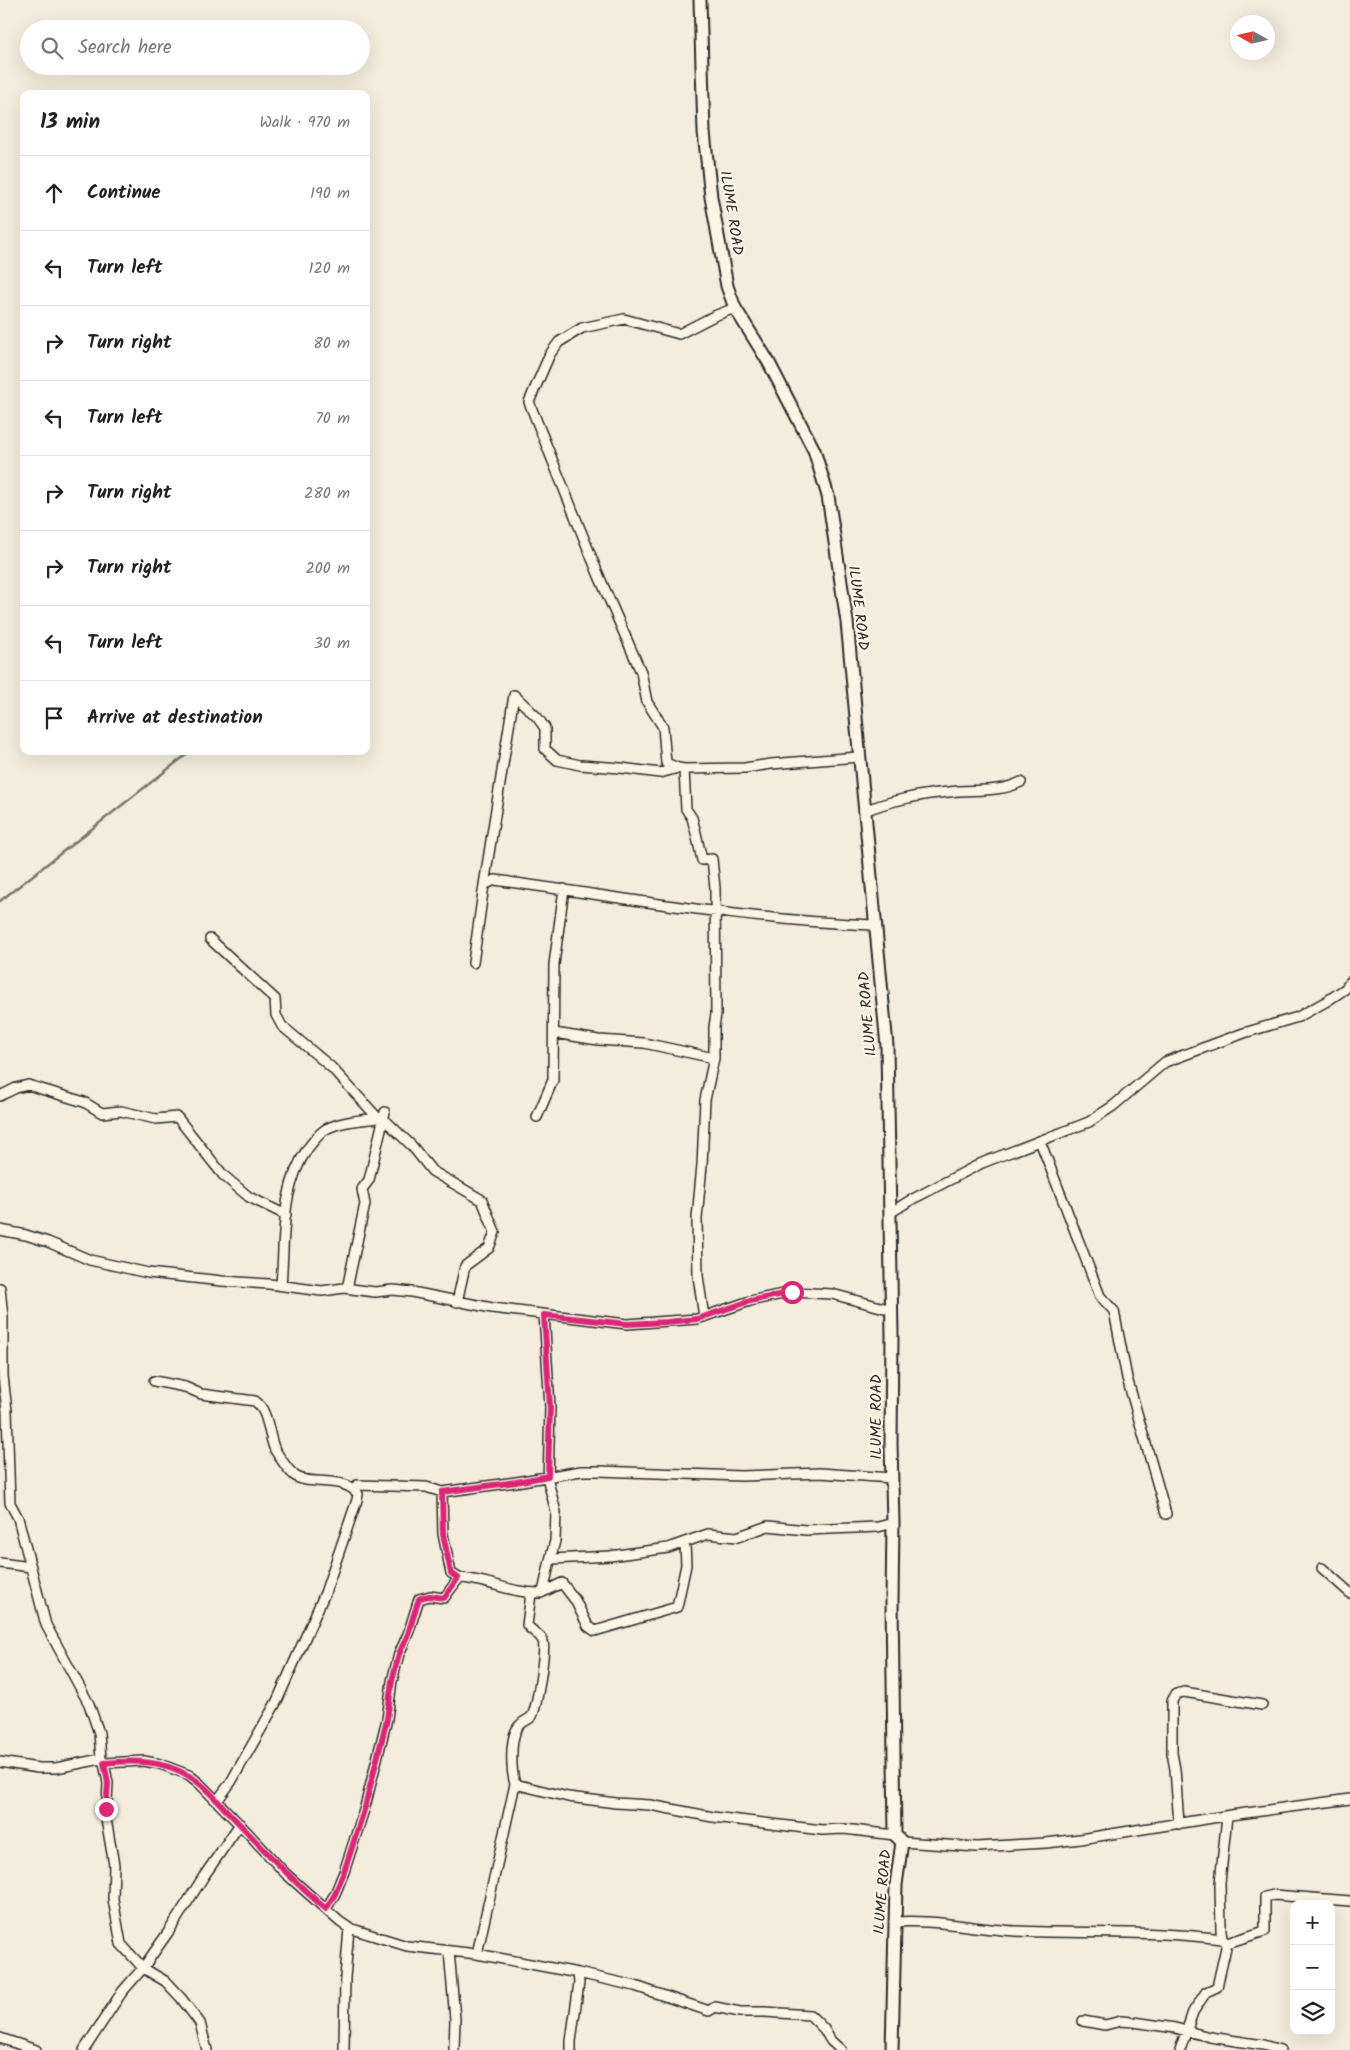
<!DOCTYPE html>
<html lang="en">
<head>
<meta charset="utf-8">
<style>
	:root { --surface:#fff; --page:#f2f2f2; --text:#222; --muted:#767676; --line:#e0e0e0 }
	body { margin:0; font-family:Kalam,sans-serif; background:var(--page); color:var(--text) }
	.controls { position:absolute; right:15px; bottom:15px; display:grid; overflow:hidden; border-radius:10px; box-shadow:0 5px 20px #0002 }
	.controls button { width:45px; height:45px; display:grid; place-items:center; padding:0; border:0; border-bottom:1px solid var(--line); background:var(--surface); color:var(--text); font:25px sans-serif }
	.compass { position:absolute; left:1230px; top:15px; width:45px; height:45px; border-radius:50%; background:var(--surface); box-shadow:0 5px 20px #0002; rotate:278deg }
	.stop { position:absolute; width:15px; height:15px; margin:-11px; border:4px solid #db2777; border-radius:50%; background:#fff }
	.stop.end { background:#db2777; border-color:#fff; box-shadow:0 1px 5px #0008 }
	.list { margin:0; padding:0; list-style:none }
	h2 { display:flex; justify-content:space-between; align-items:center; height:65px; margin:0; padding:0 20px; font-size:21px }
	h2 small { font-size:16px; font-weight:400; color:var(--muted) }
	.list li { display:grid; grid-template-columns:32px 1fr auto; gap:15px; align-items:center; box-sizing:border-box; height:75px; padding:0 20px; border-top:1px solid var(--line) }
	.list b { display:block; font-size:19px; white-space:nowrap }
	.list em { font-size:16px; font-style:normal; color:var(--muted) }
	.icon { flex:none; width:28px; height:28px; fill:none; stroke:currentColor; stroke-width:2; stroke-linecap:round; stroke-linejoin:round }
	.map { position:relative; flex:none; width:1350px; height:2050px; overflow:hidden }
	.search { position:absolute; background:var(--surface); box-shadow:0 5px 20px #0002; left:20px; top:20px; width:350px; height:55px; display:flex; align-items:center; gap:12px; box-sizing:border-box; padding:0 18px; border-radius:28px; color:var(--muted); font-size:19px }
	.panel { position:absolute; background:var(--surface); box-shadow:0 5px 20px #0002; left:20px; top:90px; width:350px; height:665px; border-radius:10px }
	.map>svg:first-child { display:block }
</style>
</head>
<body>
<div class="map">
<svg width="1350" height="2050" viewBox="0 0 1350 2050">
	<rect width="100%" height="100%" fill="#f4edde"/>
	<filter id="ink" filterUnits="userSpaceOnUse"><feTurbulence type="fractalNoise" baseFrequency=".02" numOctaves="2"/><feDisplacementMap in="SourceGraphic" scale="10" xChannelSelector="R" yChannelSelector="G"/><feConvolveMatrix kernelMatrix="1 2 1 2 8 2 1 2 1" color-interpolation-filters="sRGB"/></filter>
	<g filter="url(#ink)">
		<g fill="none" stroke-linecap="round" stroke-linejoin="round">
			<path stroke="#7a7771" stroke-width="2.5" d="M0 901 191 751"/>
			<defs>
				<path id="street" d="M684 769 745 768 771 764 858 757
					M864 811C889 801 922 794 949 792 974 789 999 793 1021 782
					M484 885 514 695 537 717 545 728V749L557 760 580 765 621 768 660 773 678 768
					M210 939 275 999 276 1015 282 1026 331 1067 378 1118 385 1120 412 1146 432 1171 482 1200 495 1232 489 1248 465 1266 457 1302
					M473 963 484 885 495 880C621 897 747 921 874 925
					M554 1033 598 1040 644 1043 714 1058
					M0 1096 16 1088 28 1085 84 1102 102 1113 121 1111 156 1119 177 1117 223 1175 249 1197 286 1215
					M537 1117 553 1080 554 964 564 889
					M1040 1141 1100 1296 1114 1311 1127 1378 1166 1514
					M890 1213 909 1201 982 1163 1089 1122 1113 1106 1165 1062 1244 1033 1298 1017 1327 1001 1345 989 1350 982
					M0 1230 26 1235 48 1242 90 1260 148 1273 222 1281 269 1284 322 1291 344 1288 375 1292 393 1290 412 1292 492 1308 627 1324 697 1319 750 1301 792 1292 832 1294 892 1310
					M348 1284 365 1204 362 1189 369 1180 385 1112
					M281 1285C285 1239 280 1188 308 1148 313 1142 319 1133 326 1129 341 1121 362 1120 378 1118
					M0 1288 3 1317V1376L7 1411 10 1503 18 1518 46 1625 89 1704 99 1733 101 1759 104 1763 108 1783 106 1819 114 1865 113 1899 121 1944 143 1968 165 1981 181 1998 200 2023 207 2050
					M544 1315 550 1407 548 1481 556 1512 555 1541 551 1556 552 1559 610 1556 668 1548 708 1534 737 1537 768 1526 806 1530 878 1527 893 1523
					M704 1317 698 1276 697 1218 702 1165 705 1100 714 1058V1027L716 1014 715 888 712 859 702 860 696 833 692 818 686 809 684 769 678 768 666 763 663 727 647 702 641 672 599 576 529 402 550 354 559 342 582 328 624 319 679 334 714 316 735 308
					M154 1381 185 1387 201 1394 255 1401C269 1411 268 1435 275 1450 280 1458 287 1469 294 1475 307 1487 343 1474 358 1494L357 1500 325 1593 277 1701 231 1782 217 1801
					M357 1485 426 1487 442 1492 516 1482 581 1471H598L742 1476 820 1473 892 1478
					M442 1492 443 1534 451 1573 459 1578
					M0 1563 31 1567
					M1322 1568 1350 1593
					M543 1592 562 1583 575 1600 588 1626 595 1631 677 1607 686 1565 685 1544
					M0 1762 38 1768H56L101 1759
					M104 1763 144 1761 160 1764 189 1775 199 1783 248 1833 285 1873 340 1922 349 1928 407 1946 477 1954 578 1973 579 1983 571 2041V2050
					M515 1784C511 1771 509 1735 520 1725 523 1721 529 1720 532 1716 537 1707 546 1649 543 1641 539 1633 532 1632 527 1625L531 1594
					M1179 1824 1175 1769 1172 1753V1701L1176 1694 1184 1692 1262 1705
					M902 1842 977 1847 1046 1843 1080 1839 1231 1815 1350 1799
					M326 1909 335 1894 344 1872 365 1807 387 1719 392 1681 399 1654 408 1634 419 1599 430 1596 444 1598 459 1578C487 1579 512 1594 541 1593L543 1592 551 1556
					M894 1922C934 1919 975 1929 1016 1931 1085 1934 1154 1930 1222 1939
					M1227 1943 1265 1931V1897L1274 1895 1350 1901
					M449 1951 455 2019 454 2050
					M477 1954 515 1784 568 1797 616 1803 650 1805 713 1817 822 1830 844 1829 895 1835
					M578 1973 635 1986 709 2011 715 2007 740 2012H765L810 2015 824 2029 831 2041 841 2050
					M1083 2021 1105 2025 1121 2021 1134 2022 1175 2028 1210 2037 1263 2045 1280 2050
					M0 2038 36 2050
					M84 2050 122 1992 143 1968 169 1931 204 1876 240 1824
					M344 2050 345 1978 349 1928
					M1180 2050 1193 2012 1206 1992 1217 1987 1227 1943 1222 1939 1221 1931 1220 1883 1227 1816"/>
				<path id="secondary" d="M700 0 704 132 711 197 727 286 735 308 768 361 814 450 828 496 847 622 887 1046 892 1335 891 1444 893 1523 892 1601 895 1835 902 1842 896 1885 892 2050"/>
			</defs>
			<use href="#street" stroke="#2b2b2b" stroke-width="12"/>
			<use href="#secondary" stroke="#2b2b2b" stroke-width="15"/>
			<use href="#street" stroke="#fcf5e5" stroke-width="9"/>
			<use href="#secondary" stroke="#fcf5e5" stroke-width="11"/>
		</g>
	</g>
	<g fill="none" stroke-linecap="round" stroke-linejoin="round" filter="url(#ink)">
		<path stroke="#db2777" stroke-width="6" d="M106 1809 108 1783 104 1763C133 1760 163 1760 189 1776 204 1784 216 1800 228 1812 260 1845 290 1879 326 1909L335 1894 344 1872 365 1807 387 1719 392 1681 399 1654 408 1634 417 1605 419 1599 423 1597 430 1596 444 1598 458 1578 451 1573 443 1534 442 1492 516 1482 548 1476 550 1407 544 1315 627 1324 667 1322 697 1319 750 1301 792 1292"/>
	</g>
	<g text-anchor="middle" dominant-baseline="central" stroke-width="4" stroke-linejoin="round" paint-order="stroke">
		<g font-size="15" fill="#2b2b2b" stroke="#fcf5e5">
			<text transform="translate(731 213) rotate(81)">ILUME ROAD</text>
			<text transform="translate(858 608) rotate(83)">ILUME ROAD</text>
			<text transform="translate(868 1014) rotate(-95)">ILUME ROAD</text>
			<text transform="translate(877 1417) rotate(-90)">ILUME ROAD</text>
			<text transform="translate(883 1892) rotate(-85)">ILUME ROAD</text>
		</g>
	</g>
</svg>
<div class="controls">
<button>+</button>
<button>−</button>
<button><svg class="icon" aria-label="layers" viewBox="0 0 24 24"><path d="M12 4l9 5-9 5-9-5zM3 14l9 5 9-5"/></svg></button>
</div>
<svg class="compass" viewBox="-18 -18 36 36"><path d="M0-13l5 13h-10z" fill="#e53935"/><path d="M0 13l5-13h-10z" fill="#767676"/></svg>
<div class="stop" style="left:792px;top:1292px"></div>
<div class="stop end" style="left:106px;top:1809px"></div>
<div class="search"><svg class="icon" aria-label="search" viewBox="0 0 24 24"><circle cx="10" cy="10" r="6"/><path d="M15 15l6 6"/></svg>Search here</div>
<section class="panel">
<h2>13 min<small>Walk · 970 m</small></h2>
<ul class="list">
<li><svg class="icon" aria-label="ahead" viewBox="0 0 24 24"><path d="M12 20V5M6 11l6-6 6 6"/></svg><div><b>Continue</b></div><em>190 m</em></li>
<li><svg class="icon" aria-label="left" viewBox="0 0 24 24"><path d="M17 20v-9H6M10 6l-5 5 5 5"/></svg><div><b>Turn left</b></div><em>120 m</em></li>
<li><svg class="icon" aria-label="right" viewBox="0 0 24 24"><path d="M7 20v-9h11M14 6l5 5-5 5"/></svg><div><b>Turn right</b></div><em>80 m</em></li>
<li><svg class="icon" aria-label="left" viewBox="0 0 24 24"><path d="M17 20v-9H6M10 6l-5 5 5 5"/></svg><div><b>Turn left</b></div><em>70 m</em></li>
<li><svg class="icon" aria-label="right" viewBox="0 0 24 24"><path d="M7 20v-9h11M14 6l5 5-5 5"/></svg><div><b>Turn right</b></div><em>280 m</em></li>
<li><svg class="icon" aria-label="right" viewBox="0 0 24 24"><path d="M7 20v-9h11M14 6l5 5-5 5"/></svg><div><b>Turn right</b></div><em>200 m</em></li>
<li><svg class="icon" aria-label="left" viewBox="0 0 24 24"><path d="M17 20v-9H6M10 6l-5 5 5 5"/></svg><div><b>Turn left</b></div><em>30 m</em></li>
<li><svg class="icon" aria-label="arrive" viewBox="0 0 24 24"><path d="M6 21V4h12l-3 4 3 4H6"/></svg><div><b>Arrive at destination</b></div></li>
</ul>
</section>
</div>
</body>
</html>
